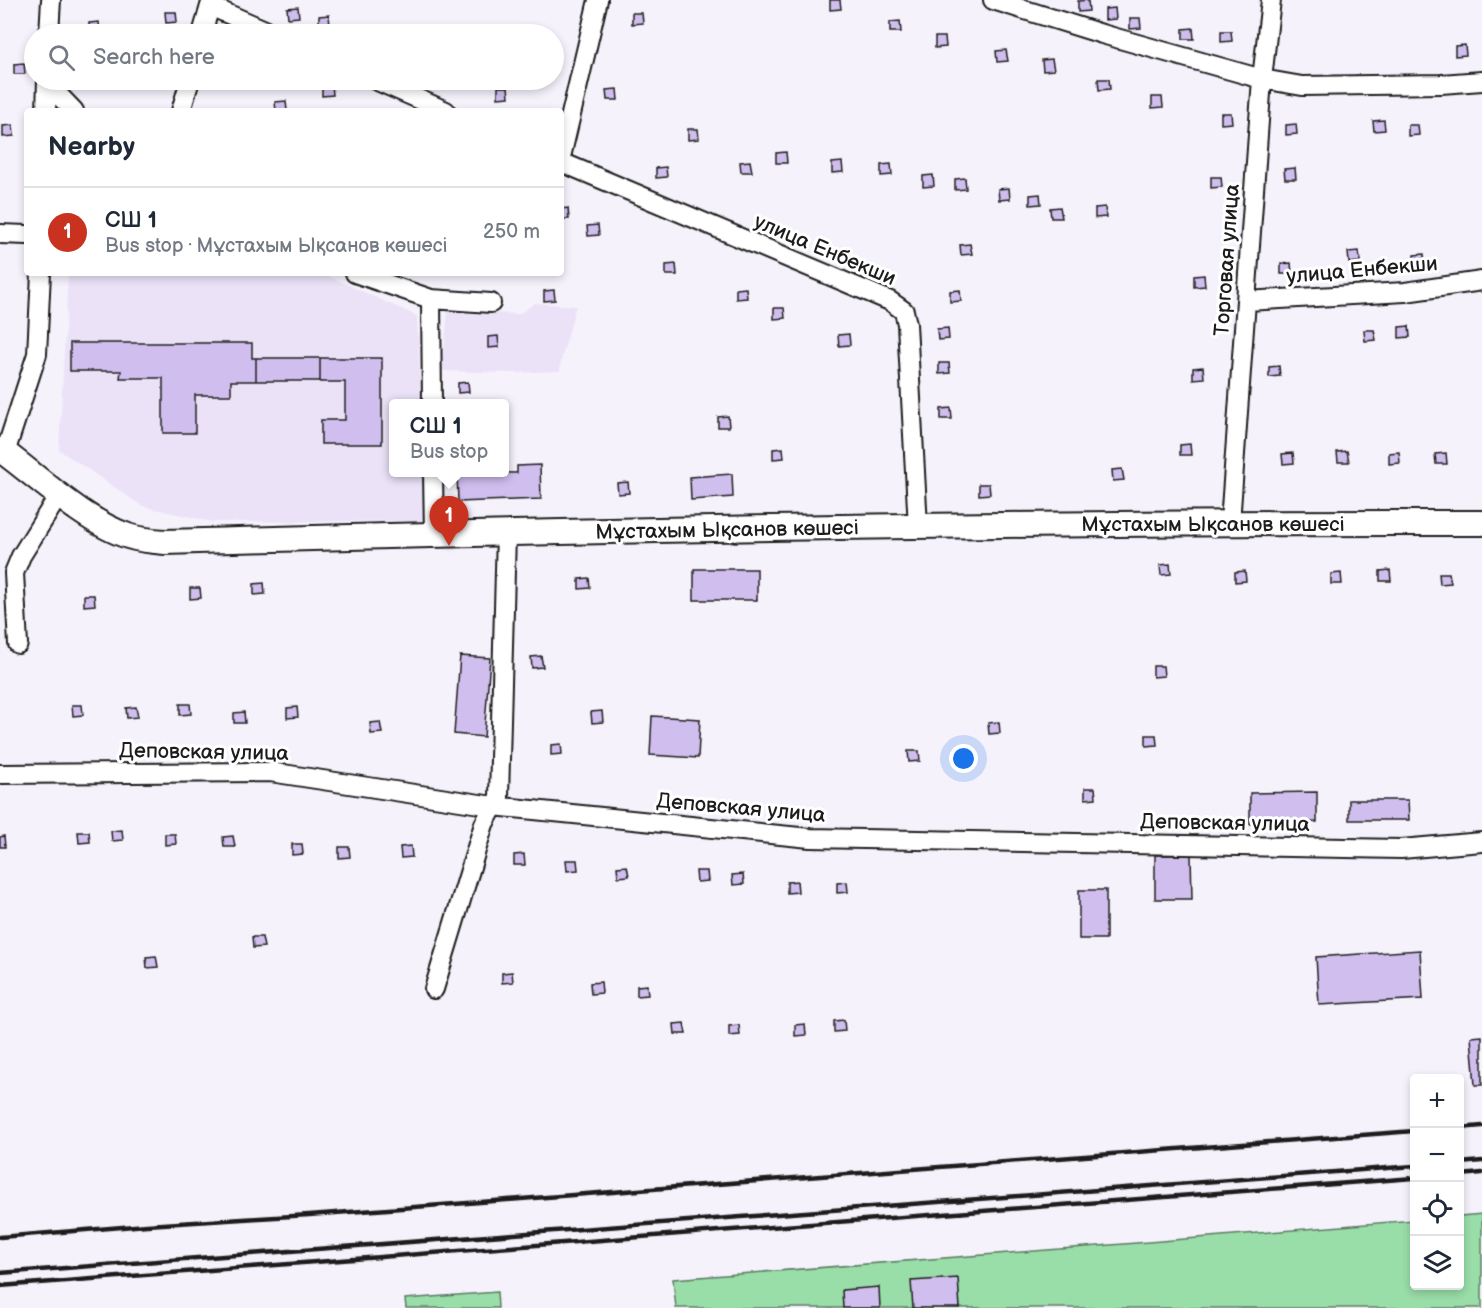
<!DOCTYPE html>
<html lang="en">
<head>
<meta charset="utf-8">
<style>
	:root { --surface:#fff; --page:#f6f6f7; --text:#1f2937; --muted:#747a83; --line:#e0e1e3; --accent:#c8321e }
	body { margin:0; font-family:"Balsamiq Sans",sans-serif; background:var(--page); color:var(--text) }
	.controls { position:absolute; right:18px; bottom:18px; display:grid; overflow:hidden; border-radius:6px; box-shadow:0 3px 9px #0003 }
	.controls button { width:54px; height:54px; display:grid; place-items:center; padding:0; border:0; border-bottom:2px solid var(--line); background:var(--surface); color:var(--text); font:30px sans-serif }
	.you { position:absolute; left:964px; top:759px; width:21px; height:21px; margin:-15px; border:4px solid #fff; border-radius:50%; background:#1a73e8; box-shadow:0 0 0 9px #1a73e833 }
	.badge { display:grid; place-items:center; width:39px; height:39px; border-radius:50%; background:var(--accent); color:#fff; font-size:20px; font-weight:700 }
	.pin { position:absolute; translate:-50% -50px; filter:drop-shadow(0 2px 3px #0008) }
	.pin::after { content:''; position:absolute; top:32px; width:21px; height:18px; background:inherit; clip-path:polygon(0 0,100% 0,50% 100%) }
	.popup { position:absolute; left:389px; top:399px; width:120px; height:78px; box-sizing:border-box; display:grid; place-content:center; border-radius:6px; background:var(--surface); filter:drop-shadow(0 2px 4px #0005); font-size:20px; white-space:nowrap; color:var(--muted) }
	.popup b { font-size:22px; color:var(--text) }
	.popup::after { content:''; position:absolute; left:50%; top:100%; margin-left:-12px; border:12px solid transparent; border-top-color:var(--surface) }
	.list { margin:0; padding:0; list-style:none }
	h2 { display:flex; justify-content:space-between; align-items:center; height:78px; margin:0; padding:0 24px; font-size:26px }
	h2 small { font-size:20px; font-weight:400; color:var(--muted) }
	.list li { display:grid; grid-template-columns:39px 1fr auto; gap:18px; align-items:center; box-sizing:border-box; height:90px; padding:0 24px; border-top:2px solid var(--line) }
	.list b { display:block; font-size:22px; white-space:nowrap }
	.list p { margin:0; font-size:20px; white-space:nowrap; color:var(--muted) }
	.list em { font-size:20px; font-style:normal; color:var(--muted) }
	.icon { flex:none; width:33px; height:33px; fill:none; stroke:currentColor; stroke-width:2; stroke-linecap:round; stroke-linejoin:round }
	.map { position:relative; flex:none; width:1482px; height:1308px; overflow:hidden }
	.search { position:absolute; background:var(--surface); box-shadow:0 3px 9px #0003; left:24px; top:24px; width:540px; height:66px; display:flex; align-items:center; gap:15px; box-sizing:border-box; padding:0 21px; border-radius:33px; color:var(--muted); font-size:22px }
	.panel { position:absolute; background:var(--surface); box-shadow:0 3px 9px #0003; left:24px; top:108px; width:540px; height:168px; border-radius:6px }
	.map>svg:first-child { display:block }
</style>
</head>
<body>
<div class="map">
<svg width="1482" height="1308" viewBox="0 0 1482 1308">
	<rect width="100%" height="100%" fill="#f6f2fc"/>
	<filter id="ink" filterUnits="userSpaceOnUse"><feTurbulence type="fractalNoise" baseFrequency=".0167" numOctaves="2"/><feDisplacementMap in="SourceGraphic" scale="12" xChannelSelector="R" yChannelSelector="G"/><feConvolveMatrix kernelMatrix="1 2 1 2 8 2 1 2 1" color-interpolation-filters="sRGB"/></filter>
	<g filter="url(#ink)">
		<path fill="#ebe2f8" d="M68 273H322L417 316 421 403 394 404V472L424 473 426 521 212 522 142 506 59 450Z
			M535 303 576 306 561 361 560 371 512 373 442 371 448 311 519 314Z"/>
		<path fill="#99dda9" stroke="#5a7c62" stroke-width="1.5" d="M1482 1214V1308H676L673 1279 1149 1242 1414 1220V1286H1460V1216Z
			M497 1292 498 1308H406L405 1299Z"/>
		<path fill="#d0beef" stroke="#1c1c1c" stroke-width="1.5" d="M830 0H840L841 9 830 10Z
			M1088 0 1089 11 1078 12V1Z
			M298 7 299 17 288 18 287 8Z
			M1115 8 1116 19 1105 20V9Z
			M165 12H176L177 22 166 23Z
			M632 13H642L643 23 632 24Z
			M329 15 330 26 319 27V16Z
			M1130 18H1140L1141 28 1130 29Z
			M900 21 901 32H890V22Z
			M99 22 100 33H89V23Z
			M1193 28 1194 39H1183V29Z
			M1221 31H1231L1232 41 1221 42Z
			M935 37H945L946 47 935 48Z
			M1465 45 1466 55 1455 56V46Z
			M1006 50 1008 61 997 62 996 51Z
			M1052 59 1054 70 1043 71 1042 60Z
			M24 63 25 74H14V64Z
			M1098 79H1109L1110 89 1099 90Z
			M462 80H473V84L462 85Z
			M322 85H332L333 95 322 96Z
			M498 87H508L509 97 498 98Z
			M617 89 618 100H607L606 90Z
			M1152 97H1162L1163 107 1152 108Z
			M286 101 287 111H276L275 102Z
			M1221 113H1231L1232 123 1221 124Z
			M1384 120 1385 130 1374 131 1373 121Z
			M1296 124 1297 134 1286 135V125Z
			M13 125 14 136 3 137V126Z
			M1408 125H1418L1419 135 1408 136Z
			M688 129H698L699 139 688 140Z
			M786 152 787 163H776V153Z
			M750 161 752 172H741L740 162Z
			M842 162 843 172 832 173V163Z
			M891 164 892 175 881 176V165Z
			M666 167 667 177 656 178V168Z
			M1295 168 1296 179H1285L1284 169Z
			M933 175 934 186 923 187V176Z
			M1211 177H1221L1222 187 1211 188Z
			M965 178 966 189 955 190V179Z
			M1009 188 1010 199 999 200 998 189Z
			M1040 194 1041 204 1030 205V195Z
			M1060 207 1062 218H1051L1050 208Z
			M1105 207 1106 217 1095 218V208Z
			M568 208 569 219H561V209Z
			M598 225 599 235 588 236 587 226Z
			M970 244 972 254 961 255 960 245Z
			M1359 251 1360 262 1349 263 1348 252Z
			M1424 254 1425 265 1414 266V255Z
			M1291 263 1292 274H1281V264Z
			M676 264 677 275H666V265Z
			M1204 275 1205 286 1194 287V276Z
			M746 288 747 298 736 299V289Z
			M554 290 555 300 544 301V291Z
			M960 290 961 301 950 302V291Z
			M774 308H784L785 318 774 319Z
			M1409 326 1410 337 1399 338V327Z
			M948 328 949 339 938 340 937 329Z
			M1364 330H1374L1376 340 1365 341Z
			M849 334 850 345 839 346 838 335Z
			M498 336 499 347 488 348V337Z
			M70 343H252V358H256V381H231V395H195V433H163V378H120L121 371H70Z
			M256 358H320V381H256Z
			M320 358H382V444H321V420H345V382H320Z
			M939 363H949L950 373 939 374Z
			M1279 366 1280 376 1269 377V367Z
			M1203 367 1204 378 1193 379V368Z
			M468 382 469 392 458 393V383Z
			M951 408 952 419H941V409Z
			M728 416 729 427H718V417Z
			M1190 444 1191 455H1180V445Z
			M783 448 784 458 773 459V449Z
			M1347 451 1349 462H1338L1337 452Z
			M1399 452 1400 463 1389 464V453Z
			M1293 453 1294 463 1283 464 1282 454Z
			M1446 453 1447 464H1436L1435 454Z
			M540 465 541 499 458 502 457 472 517 473V466Z
			M1122 469 1124 480 1113 481 1112 470Z
			M732 474 733 497 691 500 690 477Z
			M628 482 629 493 618 494 617 483Z
			M979 484H989L990 494 979 495Z
			M1170 564 1171 574 1161 575 1160 565Z
			M694 569H757V600H694Z
			M1390 570 1391 581H1380V571Z
			M1245 571 1246 581 1235 582V572Z
			M1341 573 1342 584H1331V574Z
			M1439 573H1449L1451 583 1440 584Z
			M589 578 590 588 579 589V579Z
			M264 583 265 594 254 595V584Z
			M190 588H200L201 598 190 599Z
			M84 595H94L95 605 84 606Z
			M460 656 490 658 484 737 454 734Z
			M541 656 543 667 532 668 531 657Z
			M1153 666H1163L1164 676 1153 677Z
			M180 704H190L191 714 180 715Z
			M72 705H82L83 715 73 716Z
			M136 707 138 717 127 718 126 708Z
			M297 707 298 717 287 718V708Z
			M602 711 603 722 592 723 591 712Z
			M244 712 245 723H234V713Z
			M652 716 700 719 698 758 650 755Z
			M380 722 382 733 371 734 370 723Z
			M999 722 1000 733 989 734 988 723Z
			M1146 735H1156L1157 745 1146 746Z
			M561 744 562 754 551 755V745Z
			M908 751H919L920 761 909 762Z
			M1085 788H1095L1096 798 1085 799Z
			M1317 792V822L1250 824V793Z
			M1349 800H1408L1409 820H1349Z
			M122 830 123 840 112 841 111 831Z
			M78 832H89L90 842 79 843Z
			M165 834H175L176 844 165 845Z
			M4 836 5 847H0V837Z
			M233 836 235 847H224L223 837Z
			M292 844H302L303 854 292 855Z
			M411 846 412 857 401 858 400 847Z
			M339 847H349L350 857 339 858Z
			M524 854 525 865H514V855Z
			M1155 855H1191L1192 899H1155Z
			M566 860H577L578 870 567 871Z
			M627 866 629 876 618 877 617 867Z
			M696 871H707L708 881 697 882Z
			M743 874 744 884 733 885 732 875Z
			M797 881 798 892 787 893V882Z
			M847 882 848 892 837 893V883Z
			M1079 890H1106V939H1079Z
			M252 937H262L264 947 253 948Z
			M1420 950 1423 999 1319 1005 1316 957Z
			M156 956 158 967 147 968 146 957Z
			M512 972 513 982 502 983V973Z
			M601 982 602 993 591 994 590 983Z
			M647 985 648 995 637 996V986Z
			M844 1020 845 1031 834 1032V1021Z
			M684 1023 686 1034H675L674 1024Z
			M805 1024 806 1035 795 1036V1025Z
			M739 1025 740 1035 729 1036V1026Z
			M1482 1036V1085H1475L1471 1037Z
			M958 1278 960 1308H913L911 1281Z
			M879 1287 880 1308H843L842 1290Z"/>
		<g fill="none" stroke-linecap="round" stroke-linejoin="round">
			<defs>
				<path id="minor" d="M993 0 1102 34 1262 79 1302 86 1441 84 1482 81
					M210 6 274 34
					M49 34 51 0
					M202 34 210 6 214 0
					M375 80 446 111
					M47 83 74 111
					M46 111 47 80
					M181 111 190 80
					M561 157 598 0
					M561 162 890 301 904 311 907 324 918 527
					M0 234 27 235
					M355 273 431 299 491 303
					M431 299 432 404
					M1246 301 1405 292 1482 281
					M5 453 37 354 41 273
					M433 472 434 534
					M1230 523 1262 79 1271 0
					M18 644 14 573 21 556 59 495
					M0 774 270 772 493 806 810 838 1401 849 1482 842
					M434 989 484 824 499 797 506 533"/>
				<path id="major" d="M0 450 5 453C40 479 87 523 128 536 140 540 152 541 165 542 604 529 1043 522 1482 523"/>
			</defs>
			<use href="#minor" stroke="#1c1c1c" stroke-width="22"/>
			<use href="#major" stroke="#1c1c1c" stroke-width="28"/>
			<use href="#minor" stroke="#fff" stroke-width="18"/>
			<use href="#major" stroke="#fff" stroke-width="24"/>
			<path stroke="#1c1c1c" stroke-width="4.5" d="M1460 1128 1482 1126
				M1460 1163 1482 1161
				M1460 1175 1482 1173
				M0 1237 147 1225 309 1215 1414 1131
				M0 1273 1414 1166
				M0 1286 1414 1178"/>
		</g>
	</g>
	<g text-anchor="middle" dominant-baseline="central" stroke-width="6" stroke-linejoin="round" paint-order="stroke">
		<g font-size="21" fill="#1c1c1c" stroke="#fff">
			<text transform="translate(825 250) rotate(23)">улица Енбекши</text>
			<text transform="translate(1227 260) rotate(-86)">Торговая улица</text>
			<text transform="translate(1362 270) rotate(-5)">улица Енбекши</text>
			<text x="1213" y="524">Мұстахым Ықсанов көшесі</text>
			<text transform="translate(727 530) rotate(-1)">Мұстахым Ықсанов көшесі</text>
			<text transform="translate(204 752) rotate(1)">Деповская улица</text>
			<text transform="translate(741 808) rotate(5)">Деповская улица</text>
			<text transform="translate(1225 823) rotate(1)">Деповская улица</text>
		</g>
	</g>
</svg>
<div class="controls">
<button>+</button>
<button>−</button>
<button><svg class="icon" aria-label="locate" viewBox="0 0 24 24"><circle cx="12" cy="12" r="6"/><path d="M12 2v4M12 18v4M2 12h4M18 12h4"/></svg></button>
<button><svg class="icon" aria-label="layers" viewBox="0 0 24 24"><path d="M12 4l9 5-9 5-9-5zM3 14l9 5 9-5"/></svg></button>
</div>
<div class="you"></div>
<div class="pin badge" style="left:449px;top:546px">1</div>
<div class="popup"><b>СШ 1</b>Bus stop</div>
<div class="search"><svg class="icon" aria-label="search" viewBox="0 0 24 24"><circle cx="10" cy="10" r="6"/><path d="M15 15l6 6"/></svg>Search here</div>
<section class="panel">
<h2>Nearby<small></small></h2>
<ul class="list">
<li><span class="badge">1</span><div><b>СШ 1</b><p>Bus stop · Мұстахым Ықсанов көшесі</p></div><em>250 m</em></li>
</ul>
</section>
</div>
</body>
</html>
